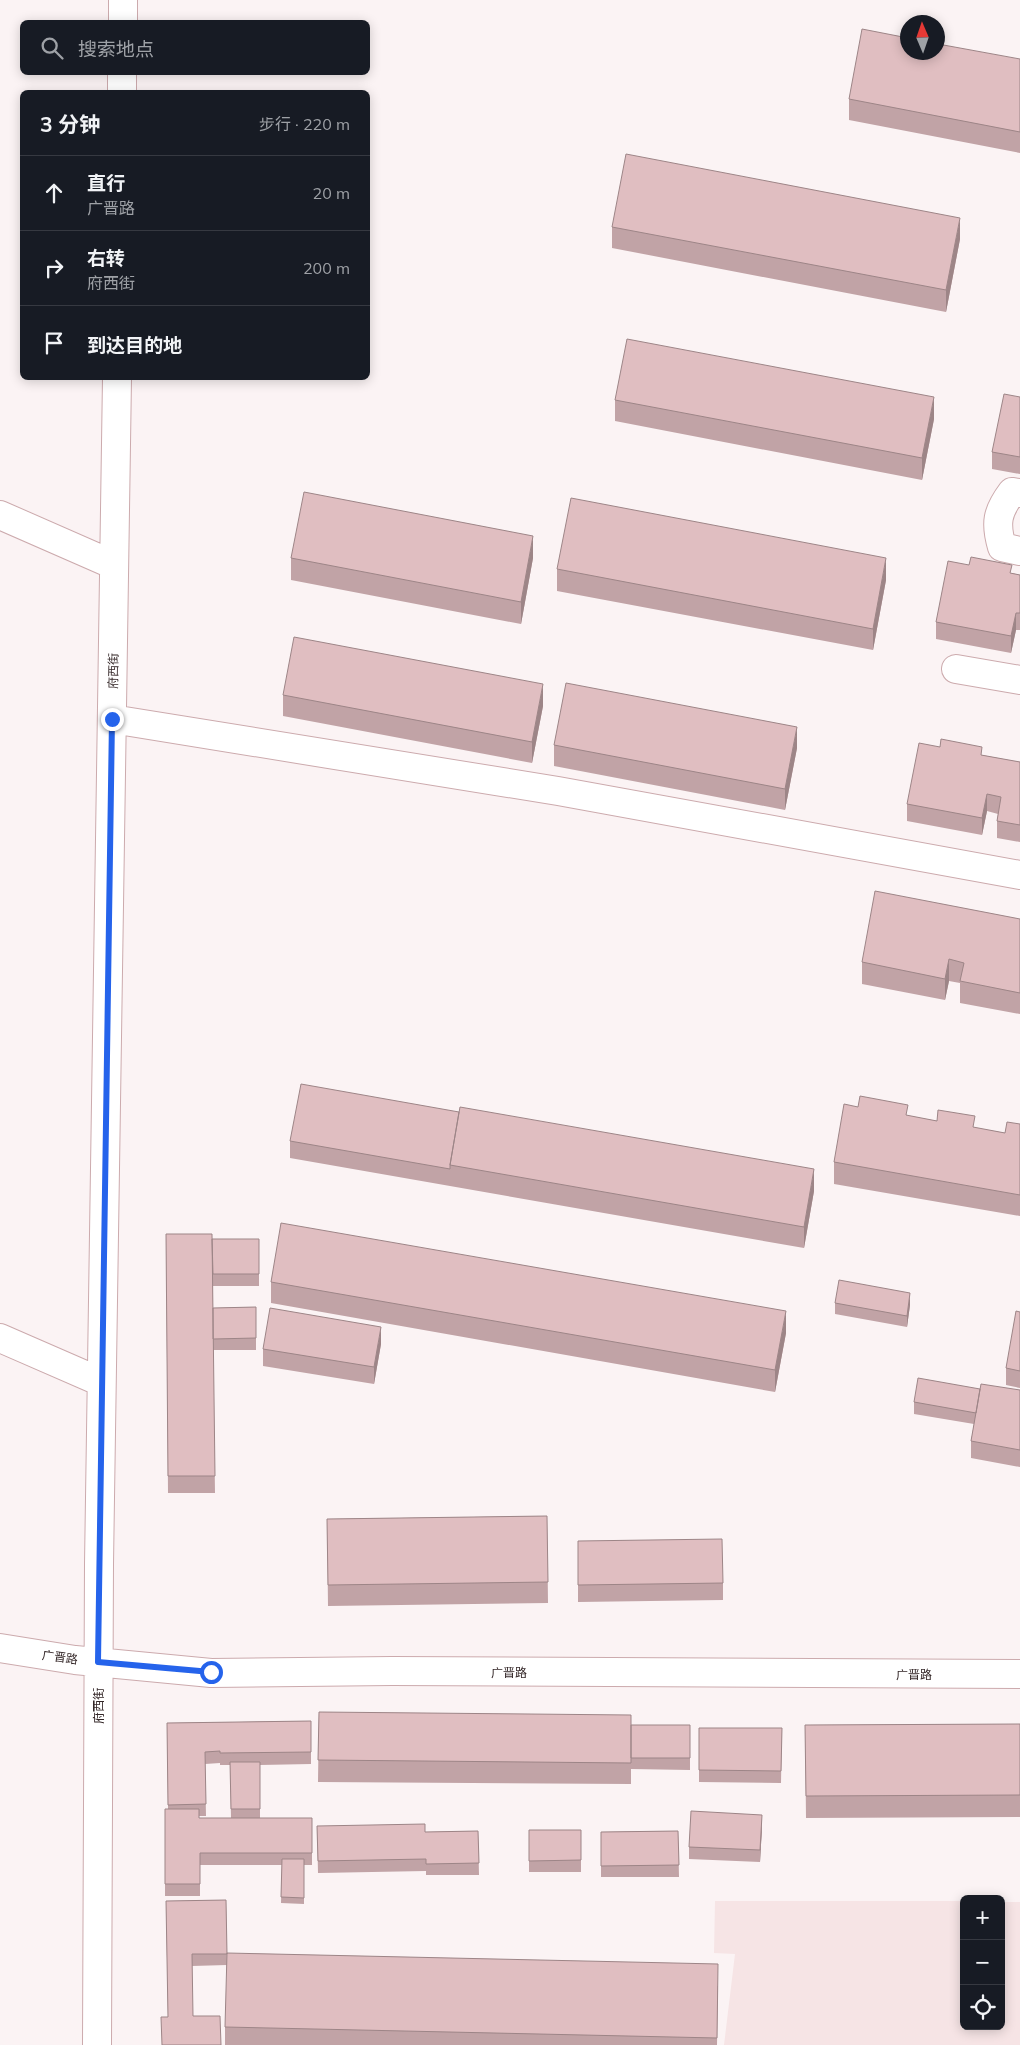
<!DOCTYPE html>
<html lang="zh">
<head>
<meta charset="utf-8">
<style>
	:root { --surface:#171b24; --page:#20242c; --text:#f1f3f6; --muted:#9ea1a6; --line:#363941 }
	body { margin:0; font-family:Mulish,"Noto Sans SC",sans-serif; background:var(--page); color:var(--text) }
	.controls { position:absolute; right:15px; bottom:15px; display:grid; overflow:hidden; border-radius:8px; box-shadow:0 2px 12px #0003 }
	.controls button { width:45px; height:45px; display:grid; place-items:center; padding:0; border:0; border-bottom:1px solid var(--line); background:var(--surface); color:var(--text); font:25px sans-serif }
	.compass { position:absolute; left:900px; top:15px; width:45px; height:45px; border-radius:50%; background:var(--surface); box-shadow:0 2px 12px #0003; rotate:358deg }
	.stop { position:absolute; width:15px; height:15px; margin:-11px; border:4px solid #2563eb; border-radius:50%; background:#fff }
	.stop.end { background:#2563eb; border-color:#fff; box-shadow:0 1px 5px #0008 }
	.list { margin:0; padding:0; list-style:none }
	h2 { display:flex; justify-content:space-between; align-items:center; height:65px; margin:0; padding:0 20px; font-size:21px }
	h2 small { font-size:16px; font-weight:400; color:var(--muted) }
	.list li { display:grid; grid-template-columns:32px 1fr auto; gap:15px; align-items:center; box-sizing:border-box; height:75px; padding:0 20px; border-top:1px solid var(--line) }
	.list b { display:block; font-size:19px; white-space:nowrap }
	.list p { margin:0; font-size:16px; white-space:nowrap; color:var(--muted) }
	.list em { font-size:16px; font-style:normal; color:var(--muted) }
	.icon { flex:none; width:28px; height:28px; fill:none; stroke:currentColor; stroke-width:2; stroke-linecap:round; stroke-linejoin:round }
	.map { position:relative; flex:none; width:1020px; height:2045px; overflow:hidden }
	.search { position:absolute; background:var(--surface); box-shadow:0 2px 12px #0003; left:20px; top:20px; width:350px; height:55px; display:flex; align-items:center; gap:12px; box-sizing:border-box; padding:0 18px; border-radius:8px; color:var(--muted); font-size:19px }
	.panel { position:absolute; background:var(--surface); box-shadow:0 2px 12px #0003; left:20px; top:90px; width:350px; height:290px; border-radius:8px }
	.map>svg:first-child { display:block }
</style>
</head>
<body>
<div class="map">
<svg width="1020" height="2045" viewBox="0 0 1020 2045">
	<rect width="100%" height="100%" fill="#fbf3f4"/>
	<path fill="#f6e4e5" d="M715 1901H964V2026H1001V1902H1020V2045H724L735 1954 714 1953Z"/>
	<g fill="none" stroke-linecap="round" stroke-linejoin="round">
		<defs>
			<path id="minor" d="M123 22V0
				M122 92V72
				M1020 493 1012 492C997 512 995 523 1002 547L1020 551
				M0 515 114 565
				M956 669 1020 680
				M112 719 558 791 1020 875
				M0 1338 101 1382
				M0 1648 75 1660 211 1673 392 1671 1020 1674
				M97 2045 99 1564 117 378"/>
		</defs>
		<use href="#minor" stroke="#ccaaad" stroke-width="30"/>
		<use href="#minor" stroke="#fff" stroke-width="28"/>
	</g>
	<path fill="#c1a3a6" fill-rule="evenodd" d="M1020 59V153L849 120V99Z
		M612 227 960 239 946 312 612 248Z
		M1020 397V474L992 469V452Z
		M615 400 934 419 922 480 615 421Z
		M291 558H533L521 624 291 580Z
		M557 569 886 580 873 650 557 591Z
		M1012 573 1020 575V630H1016L1011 653 936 639V622Z
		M283 695 543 706 532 763 283 716Z
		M554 745 797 748 785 810 554 766Z
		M982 755 1020 762V842L997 838V821L998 814 987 811 982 835 907 821V804Z
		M1020 919V1014L960 1003V983L949 981 945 1000 862 984V962Z
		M858 1107 1005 1133 1020 1124V1216L834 1184V1162Z
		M290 1141 814 1191 804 1248 290 1158Z
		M166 1234 212 1239H259V1286H213V1308L256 1307V1350H213L215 1493H168Z
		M271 1282 786 1333 775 1392 271 1303Z
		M835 1303 910 1305 907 1327 835 1314Z
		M1020 1312V1388L1006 1385V1368Z
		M381 1344 374 1384 263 1366V1349Z
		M980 1389 1020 1390V1467L971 1458V1441L974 1424 914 1414V1402Z
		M547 1516 548 1603 328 1606 327 1519Z
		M578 1541 723 1583V1600L578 1602Z
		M319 1712 631 1725H690V1770L631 1769V1747V1784L318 1782Z
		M311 1721V1764L260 1765V1818H312V1865H304V1904L281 1903 282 1865H200V1896H165V1809H168L167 1723ZM220 1763V1765H230L231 1818H199V1816H206L205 1764Z
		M1020 1724V1817L806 1818 805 1725Z
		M699 1728H782L781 1783 699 1782Z
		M317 1826 425 1832 478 1831 479 1875H426V1871L318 1873Z
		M762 1827 760 1862 689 1859V1847Z
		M529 1830H581V1872H529Z
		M678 1831 679 1877H601V1832Z
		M226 1900 227 1965 192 1966 168 2017 166 1901Z
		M718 1986 717 2045H225V2027Z"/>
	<path fill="#9d8587" d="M960 218V239L946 312V290Z
		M934 397V419L922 480V458Z
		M533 536V558L521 624V602Z
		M886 558V580L873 650V629Z
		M1016 613V630L1011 653V636Z
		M543 684V706L532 763V742Z
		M797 727V748L785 810V789Z
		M987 794V811L982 835V818Z
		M949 959V981L945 1000V979Z
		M814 1169V1191L804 1248V1227Z
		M910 1293V1305L907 1327V1316Z
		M786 1311V1333L775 1392V1370Z
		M381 1327V1344L374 1384V1367Z
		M762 1815V1827L760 1862V1850Z"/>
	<path fill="#e0bec1" stroke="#9d8587" d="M862 29 908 38V52H938V44L1020 59V132L849 99Z
		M626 154 960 218 946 290 612 227Z
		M627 339 934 397 922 458 615 400Z
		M1004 394 1020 397V457L992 452Z
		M304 492 533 536 521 602 291 558Z
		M571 498 886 558 873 629 557 569Z
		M971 557 1012 565 1010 573 1020 575V613H1016L1011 636 936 622 948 561 969 565Z
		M294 637 543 684 532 742 283 695Z
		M566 683 797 727 785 789 554 745Z
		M941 739 982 747 981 755 1020 762V825L997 821 1001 797 987 794 982 818 907 804 919 743 940 747Z
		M875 891 1020 919V993L960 981 964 963 949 959 945 979 862 962Z
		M301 1084 459 1112 450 1165V1169L290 1141Z
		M860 1096 908 1105 906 1115 937 1121 938 1110 975 1116 973 1127 1005 1133 1007 1122 1020 1124V1195L834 1162 844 1104 858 1107Z
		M460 1107 814 1169 804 1227 450 1165Z
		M281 1223 786 1311 775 1370 271 1282Z
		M166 1234H212L215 1476H168Z
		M212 1239H259V1274H213Z
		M839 1280 910 1293 907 1316 835 1303Z
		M256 1307V1338L213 1339V1308Z
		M270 1308 381 1327 374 1367 263 1349Z
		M1016 1311 1020 1312V1371L1006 1368Z
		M918 1378 980 1389 976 1413 914 1402Z
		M981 1384 1020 1390V1450L971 1441Z
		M547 1516 548 1582 328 1585 327 1519Z
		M722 1539 723 1583 578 1585V1541Z
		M319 1712 631 1715V1763L318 1760Z
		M311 1721V1752L220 1753V1751L205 1752 206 1804 168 1805 167 1723Z
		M1020 1724V1795L806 1796 805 1725Z
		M631 1725H690V1758H631Z
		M699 1728H782L781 1771 699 1770Z
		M230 1762H260V1809H231Z
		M165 1809H199V1818H312V1853H200V1884H165Z
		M691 1811 762 1815 760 1850 689 1847Z
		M425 1824V1832L478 1831 479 1863 426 1864V1859L318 1861 317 1826Z
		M529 1830H581V1860L529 1861Z
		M678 1831 679 1865 601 1866V1832Z
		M282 1859H304V1898L281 1897Z
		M226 1900 227 1954H192L193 2016H220L221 2045H162L161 2017H168L166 1901Z
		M227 1953 718 1964 717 2038 225 2027Z"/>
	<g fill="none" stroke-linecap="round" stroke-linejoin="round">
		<path stroke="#2563eb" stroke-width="6" d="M112 719 98 1662 211 1672"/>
	</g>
	<g text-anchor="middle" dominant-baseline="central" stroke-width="4" stroke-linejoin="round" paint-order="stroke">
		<g font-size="12" fill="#332627" stroke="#fff">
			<text transform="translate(113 671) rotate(-89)">府西街</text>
			<text transform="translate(60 1657) rotate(8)">广晋路</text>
			<text x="509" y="1672">广晋路</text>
			<text x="914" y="1674">广晋路</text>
			<text transform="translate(98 1706) rotate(-90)">府西街</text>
		</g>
	</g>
</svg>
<div class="controls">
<button>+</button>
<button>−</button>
<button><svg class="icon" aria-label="locate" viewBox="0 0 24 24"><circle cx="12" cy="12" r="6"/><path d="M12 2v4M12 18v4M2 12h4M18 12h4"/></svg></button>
</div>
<svg class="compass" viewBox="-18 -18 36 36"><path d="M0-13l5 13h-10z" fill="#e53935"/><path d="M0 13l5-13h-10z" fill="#9ea1a6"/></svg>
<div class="stop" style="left:211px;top:1672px"></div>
<div class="stop end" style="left:112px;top:719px"></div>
<div class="search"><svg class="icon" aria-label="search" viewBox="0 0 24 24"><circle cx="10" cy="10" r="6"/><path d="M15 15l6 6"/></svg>搜索地点</div>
<section class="panel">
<h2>3 分钟<small>步行 · 220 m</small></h2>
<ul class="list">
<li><svg class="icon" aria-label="ahead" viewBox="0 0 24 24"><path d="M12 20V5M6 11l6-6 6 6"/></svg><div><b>直行</b><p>广晋路</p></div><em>20 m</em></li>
<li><svg class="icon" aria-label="right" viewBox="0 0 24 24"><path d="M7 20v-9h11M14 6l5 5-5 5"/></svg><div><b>右转</b><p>府西街</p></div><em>200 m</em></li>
<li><svg class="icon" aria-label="arrive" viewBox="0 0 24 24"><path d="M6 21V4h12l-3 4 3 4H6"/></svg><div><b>到达目的地</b></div></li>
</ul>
</section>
</div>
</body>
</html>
